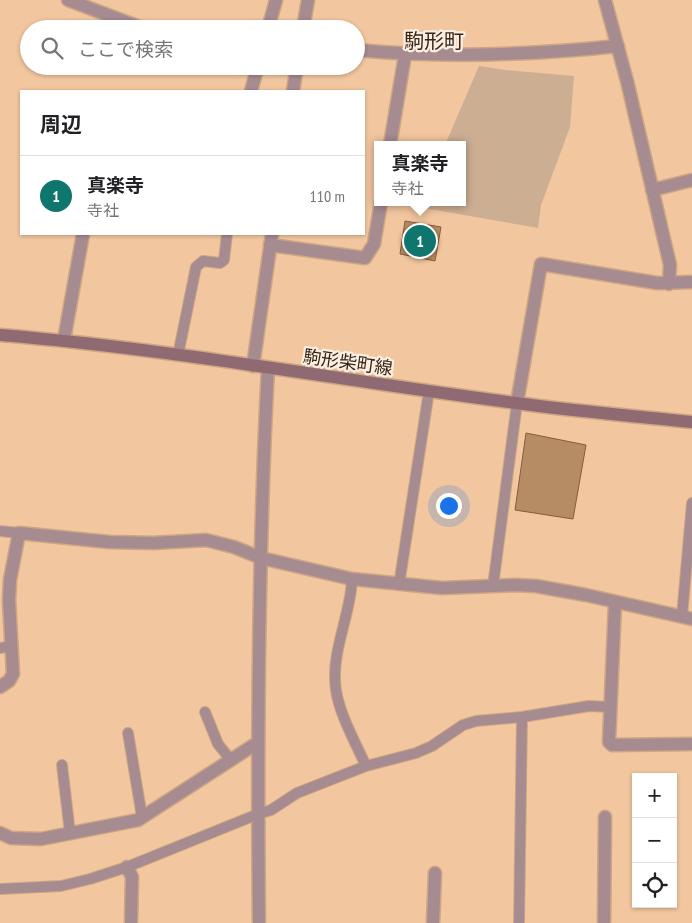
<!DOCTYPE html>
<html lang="ja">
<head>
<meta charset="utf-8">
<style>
	:root { --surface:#fff; --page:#f2f2f2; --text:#202124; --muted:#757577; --line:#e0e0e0; --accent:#0f766e }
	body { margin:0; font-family:"PT Sans Narrow","Noto Sans JP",sans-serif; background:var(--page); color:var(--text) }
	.controls { position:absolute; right:15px; bottom:15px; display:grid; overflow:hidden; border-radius:0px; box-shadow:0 1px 4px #0004 }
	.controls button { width:45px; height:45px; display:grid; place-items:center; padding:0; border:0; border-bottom:1px solid var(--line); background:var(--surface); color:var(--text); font:25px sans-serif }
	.you { position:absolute; left:448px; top:505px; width:18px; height:18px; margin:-12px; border:4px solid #fff; border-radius:50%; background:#1a73e8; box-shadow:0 0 0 8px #1a73e833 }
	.badge { display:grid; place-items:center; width:32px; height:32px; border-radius:50%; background:var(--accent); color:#fff; font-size:16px; font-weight:700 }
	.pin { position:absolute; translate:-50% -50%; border:2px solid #fff; box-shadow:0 1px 5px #0006 }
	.popup { position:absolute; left:374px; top:141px; width:92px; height:65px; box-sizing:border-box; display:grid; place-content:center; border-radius:0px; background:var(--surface); filter:drop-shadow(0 1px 4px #0005); font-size:16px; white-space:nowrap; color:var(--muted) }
	.popup b { font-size:19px; color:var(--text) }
	.popup::after { content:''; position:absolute; left:50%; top:100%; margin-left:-10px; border:10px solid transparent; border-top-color:var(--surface) }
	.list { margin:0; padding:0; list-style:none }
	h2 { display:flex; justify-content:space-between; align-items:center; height:65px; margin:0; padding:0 20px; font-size:21px }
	h2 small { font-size:16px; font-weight:400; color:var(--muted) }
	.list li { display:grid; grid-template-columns:32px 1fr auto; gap:15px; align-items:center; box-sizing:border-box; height:80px; padding:0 20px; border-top:1px solid var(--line) }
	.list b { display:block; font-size:19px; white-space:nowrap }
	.list p { margin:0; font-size:16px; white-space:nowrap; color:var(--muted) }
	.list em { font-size:16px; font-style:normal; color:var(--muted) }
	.icon { flex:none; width:28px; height:28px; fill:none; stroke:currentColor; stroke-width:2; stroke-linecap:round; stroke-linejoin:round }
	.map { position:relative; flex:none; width:692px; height:923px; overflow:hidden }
	.search { position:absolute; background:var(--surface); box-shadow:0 1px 4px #0004; left:20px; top:20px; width:345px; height:55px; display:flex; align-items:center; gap:12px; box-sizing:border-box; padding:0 18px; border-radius:28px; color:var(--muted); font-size:19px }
	.panel { position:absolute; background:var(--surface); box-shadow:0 1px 4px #0004; left:20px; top:90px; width:345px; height:145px; border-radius:0px }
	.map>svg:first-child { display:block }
</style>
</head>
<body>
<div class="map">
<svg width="692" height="923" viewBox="0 0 692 923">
	<rect width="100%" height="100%" fill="#f2c69e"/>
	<path fill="#ccae93" d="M479 66 505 70 574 76 570 127 541 205 538 228 418 207 420 202H462V145H445Z"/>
	<path fill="#b68c65" stroke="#855e38" d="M405 221 441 227 435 261 400 254Z
		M526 433 586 445 573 519 515 510Z"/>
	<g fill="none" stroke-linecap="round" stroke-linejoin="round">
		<defs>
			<path id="service" d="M178 355 196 267 203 261 220 263 224 260 227 234
				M0 531 19 533
				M352 579C351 615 330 653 336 690 339 713 356 744 366 766
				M399 585 429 391
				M493 586 517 403
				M682 616 692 503
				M0 648 12 646
				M205 712 218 744 230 759
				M128 733 142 817
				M62 765 70 833
				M0 889 61 886 90 879 127 867 258 814 271 810 297 793 366 766 416 753 432 746 463 725 476 721 522 717 589 706 610 707
				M519 923 522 717"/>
			<path id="minor" d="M68 0 145 29
				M605 0 627 81 670 265 669 284
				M268 29 276 0
				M356 50C443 58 532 55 618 46
				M251 91 258 66
				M390 145 405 55
				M652 190 692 180
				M270 245 365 258 374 244 381 202
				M64 340 83 234
				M517 403 541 264 657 283 692 282
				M615 603 609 742 612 745 692 744
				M0 687 9 681 13 674 9 600 10 580 19 533 109 542 153 543 206 540 234 547 261 558 352 579 442 588 515 585 536 586 586 595 692 619
				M0 833 11 838 41 839 138 820 257 743
				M127 867 132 877 131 923
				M259 923C257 738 258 553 268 368
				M433 923 435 873
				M604 923 605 817"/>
			<path id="tertiary" d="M303 29 308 0
				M293 91 297 66
				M253 366 272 234"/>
			<path id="secondary" d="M0 335C173 349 344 381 516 403 574 411 633 416 692 422"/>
		</defs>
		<use href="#service" stroke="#cda683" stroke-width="12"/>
		<use href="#minor" stroke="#cda683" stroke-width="15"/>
		<use href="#tertiary" stroke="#cda683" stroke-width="15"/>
		<use href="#secondary" stroke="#cda683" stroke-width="15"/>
		<use href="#service" stroke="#a68b91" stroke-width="10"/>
		<use href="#minor" stroke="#a68b91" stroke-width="12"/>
		<use href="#tertiary" stroke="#a68b91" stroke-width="12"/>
		<use href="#secondary" stroke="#906a72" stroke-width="12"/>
	</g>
	<g text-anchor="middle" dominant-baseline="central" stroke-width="4.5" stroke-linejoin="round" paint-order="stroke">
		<g font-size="18" fill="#372717" stroke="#fceee2">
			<text transform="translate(348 362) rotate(8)">駒形柴町線</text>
		</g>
		<g font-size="20" fill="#372717" stroke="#fceee2">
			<text x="434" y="41">駒形町</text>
		</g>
	</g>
</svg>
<div class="controls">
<button>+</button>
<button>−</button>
<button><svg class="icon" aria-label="locate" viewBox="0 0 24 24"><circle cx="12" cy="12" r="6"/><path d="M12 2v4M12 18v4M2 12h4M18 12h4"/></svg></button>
</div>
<div class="you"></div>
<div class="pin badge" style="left:420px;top:241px">1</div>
<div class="popup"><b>真楽寺</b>寺社</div>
<div class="search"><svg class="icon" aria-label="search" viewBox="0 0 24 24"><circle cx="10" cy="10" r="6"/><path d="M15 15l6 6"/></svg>ここで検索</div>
<section class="panel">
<h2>周辺<small></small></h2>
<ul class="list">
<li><span class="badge">1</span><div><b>真楽寺</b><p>寺社</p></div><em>110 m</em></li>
</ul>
</section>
</div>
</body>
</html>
